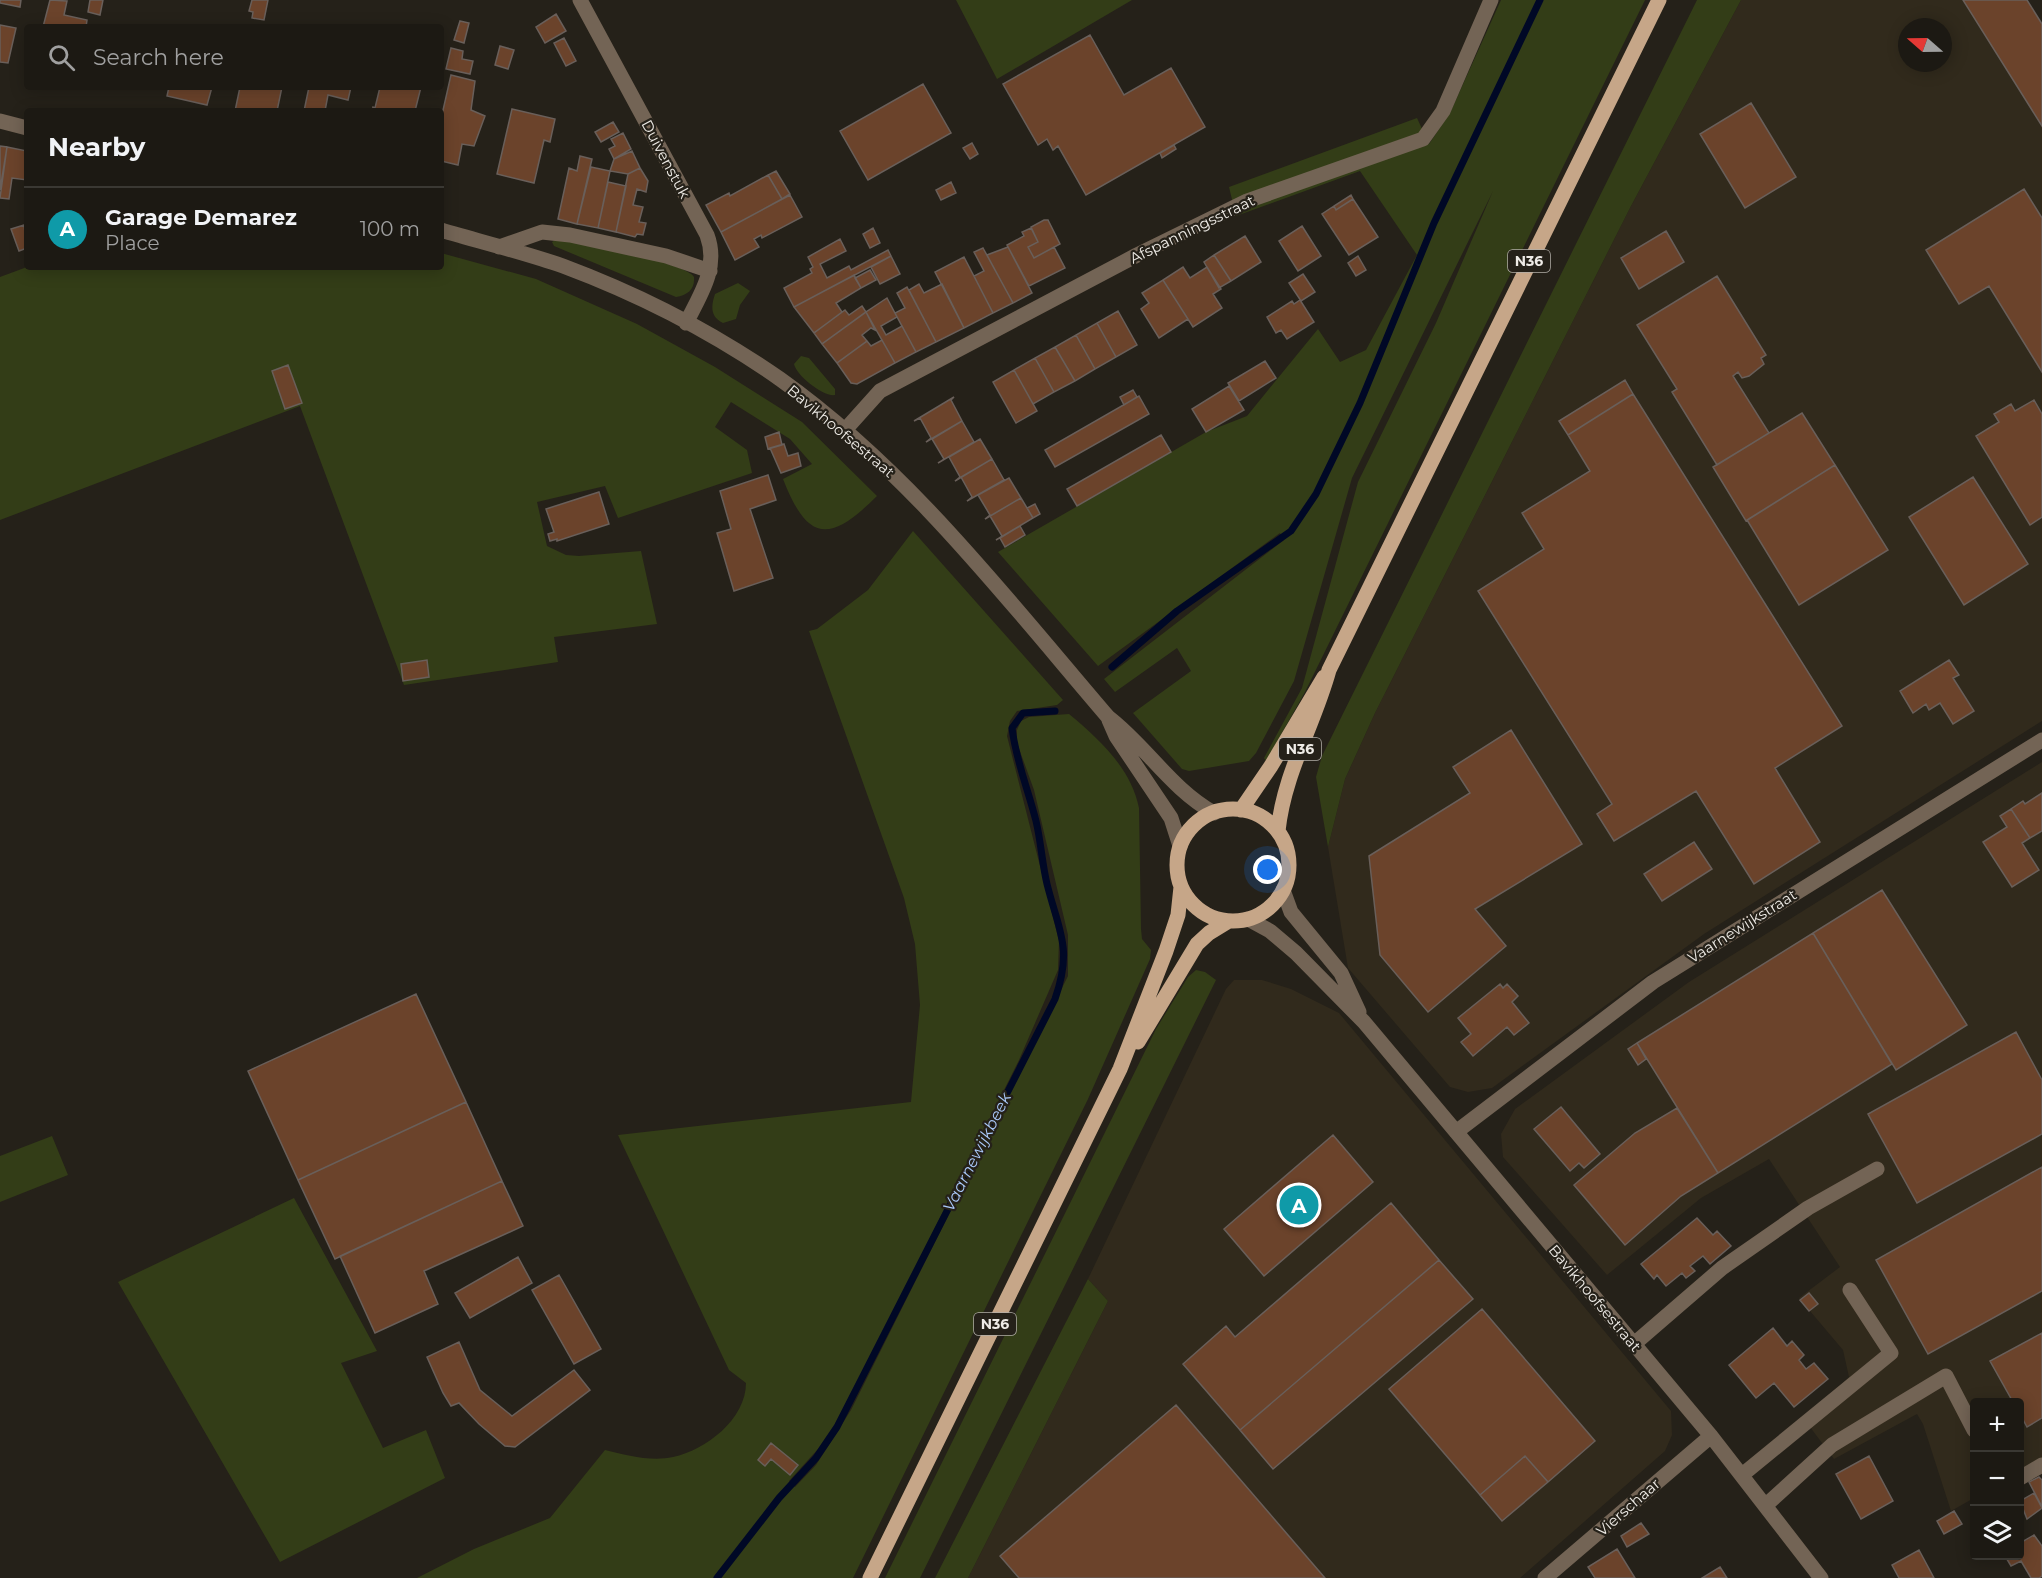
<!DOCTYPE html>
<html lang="en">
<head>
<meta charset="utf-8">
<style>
	:root { --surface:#1c1913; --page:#25221c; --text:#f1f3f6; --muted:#a0a0a0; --line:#3a3833; --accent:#c1a8f3 }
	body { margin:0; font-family:Montserrat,sans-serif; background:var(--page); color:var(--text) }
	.controls { position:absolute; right:18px; bottom:18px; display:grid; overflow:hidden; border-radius:6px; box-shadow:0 3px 15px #0003 }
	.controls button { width:54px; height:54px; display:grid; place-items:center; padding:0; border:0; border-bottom:2px solid var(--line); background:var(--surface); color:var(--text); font:30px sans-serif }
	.compass { position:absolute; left:1898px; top:18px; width:54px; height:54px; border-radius:50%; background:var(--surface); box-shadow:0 3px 15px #0003; rotate:290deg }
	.you { position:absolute; left:1268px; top:870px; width:21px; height:21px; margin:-15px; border:4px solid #fff; border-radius:50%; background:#1a73e8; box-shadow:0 0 0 9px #1a73e833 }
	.badge { display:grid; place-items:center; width:39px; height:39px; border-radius:50%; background:var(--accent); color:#fff; font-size:20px; font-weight:700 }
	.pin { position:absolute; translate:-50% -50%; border:3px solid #fff; box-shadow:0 2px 6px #0006 }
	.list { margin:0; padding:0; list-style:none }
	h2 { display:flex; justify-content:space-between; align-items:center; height:78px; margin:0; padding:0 24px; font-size:26px }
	h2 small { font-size:20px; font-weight:400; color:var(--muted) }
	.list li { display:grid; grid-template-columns:39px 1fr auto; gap:18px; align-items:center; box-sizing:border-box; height:84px; padding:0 24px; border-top:2px solid var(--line) }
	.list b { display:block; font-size:22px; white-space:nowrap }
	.list p { margin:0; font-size:20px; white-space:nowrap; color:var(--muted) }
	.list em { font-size:20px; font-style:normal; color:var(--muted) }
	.icon { flex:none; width:33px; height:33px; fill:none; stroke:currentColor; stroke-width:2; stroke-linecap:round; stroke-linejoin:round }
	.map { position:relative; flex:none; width:2042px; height:1578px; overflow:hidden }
	.search { position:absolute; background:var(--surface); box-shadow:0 3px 15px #0003; left:24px; top:24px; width:420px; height:66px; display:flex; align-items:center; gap:15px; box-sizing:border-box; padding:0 21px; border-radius:6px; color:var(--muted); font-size:22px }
	.panel { position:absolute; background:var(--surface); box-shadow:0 3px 15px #0003; left:24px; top:108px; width:420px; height:162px; border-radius:6px }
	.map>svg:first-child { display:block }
</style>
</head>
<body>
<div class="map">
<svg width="2042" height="1578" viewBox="0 0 2042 1578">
	<rect width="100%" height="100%" fill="#252119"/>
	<path fill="#312a1c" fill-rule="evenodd" d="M1741 0H2027L2042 24V721L1704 934 1492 1088 1468 1092 1450 1087 1348 968 1328 847 1345 779 1375 713 1631 206ZM1907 27H1943V63H1907Z
		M2042 762V1460L2020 1472V1402H1974V1498L1951 1511 1923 1424 1917 1414 1834 1459 1804 1419 1849 1377 1843 1350 1799 1298 1840 1267 1769 1159 1701 1198 1607 1275 1503 1157 1501 1134 1515 1109 1689 982Z
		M1234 980H1262L1291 989 1339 1013 1671 1411 1672 1435 1665 1451 1520 1578H968L1108 1301 1088 1279 1226 989Z"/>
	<path fill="#333d17" d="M956 0H1132L997 79Z
		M1501 0H1645L1305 692 1266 761 1264 758 1302 688 1358 482 1436 323 1493 191 1352 478 1294 681 1256 753 1249 761 1189 771 1182 769 1133 713 1191 671 1177 648 1115 692 1104 679 1284 540 1280 533 1098 666 998 552 1206 432 1247 416 1318 329 1340 362 1366 350 1417 255 1360 171 1236 216 1229 187 1417 118 1429 144 1450 113Z
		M1697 0H1741L1631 206 1375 713 1345 779 1328 847 1316 777 1322 756Z
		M557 239C579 244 686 262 694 277 695 289 688 295 676 297L554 246 552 242Z
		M441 253 536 279 637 324 715 367 802 422 877 496C830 543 808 543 783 479L812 464 790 439 731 402 715 427 747 450 752 473 618 518 605 486 537 502 547 546 566 555 579 556 641 551 657 624 554 637 558 662 404 685 300 406 0 520V277L27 267H441Z
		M738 283 750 291 740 305 736 319 723 323C710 317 711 306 715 294Z
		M801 356 809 358 835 389V395C823 397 796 375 794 364Z
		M913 531 1063 700 1057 705 1017 711 1010 721 1007 736 1059 941 1058 970 1019 1060 887 1324 835 1424 818 1449 789 1481 795 1487 816 1465 851 1410 1068 976V935L1034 790 1017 743V730L1021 721 1029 717 1069 714C1099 739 1131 768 1139 808L1141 929 1142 939 1151 950 1150 959 1088 1099 853 1578H417L474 1549 550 1518 605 1450C626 1455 651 1462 673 1457 706 1450 746 1419 746 1383L729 1370 618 1135 911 1102 920 1005 915 944 904 898 809 631 817 629 868 590Z
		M1196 970 1205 972 1216 980 920 1578H885L1156 1029 1188 977Z
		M52 1136 68 1175 0 1202V1156Z
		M294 1198 377 1351 341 1363 383 1448 426 1430 445 1478 280 1562 118 1282Z
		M1088 1279 1108 1301 968 1578H935Z"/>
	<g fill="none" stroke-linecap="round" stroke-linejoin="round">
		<path stroke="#000826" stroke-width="7" d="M1112 667 1177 611 1291 531 1316 494 1360 403 1434 223 1540 0
			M717 1578 779 1498 816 1458 837 1427 1055 999C1073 948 1059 932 1047 884 1042 863 1041 842 1036 821 1028 789 1016 761 1012 728L1023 713 1055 711"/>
	</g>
	<path fill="#6b432b" stroke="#695f5a" stroke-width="1.5" d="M0 0H21L20 7 0 3Z
		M50 0 67 1 64 15 87 20 86 27H43Z
		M90 0H103L100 15 88 12Z
		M252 0H268L264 20 252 18 253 12 249 11Z
		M1963 0H2027L2042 24V126Z
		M556 14 566 31 545 43 536 27Z
		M460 21 469 23 464 43 454 40Z
		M0 25 16 28 8 63 0 62Z
		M1090 35 1124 95 1171 68 1205 127 1086 195 1058 146 1053 150 1047 139 1038 145 1003 84Z
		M564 38 576 61 566 66 554 43Z
		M500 46 514 50 508 69 495 65Z
		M451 48 463 51 462 59 473 61 470 74 446 69Z
		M451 75 475 81 471 110 485 116 474 146 462 144 458 165 441 161V119Z
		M923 84 951 133 868 180 840 131Z
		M169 87H212L207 105 167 96Z
		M240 87H282L277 111H235Z
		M309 87H351L348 100 328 95 325 111H304Z
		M380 87H421L415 111H372L373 107 375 108Z
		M1751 103 1796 177 1745 208 1700 134Z
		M512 109 555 119 550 142 544 140 534 183 497 174Z
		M613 122 619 132 601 142 595 132Z
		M623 133 631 149 614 159 609 149 615 146 611 139Z
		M972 143 978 154 970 159 963 148Z
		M1174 145 1176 149 1162 158 1160 153Z
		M0 146 7 147 0 190Z
		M7 147 27 151V180L12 178 9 199 0 198Z
		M632 151 640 168 628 174 610 171 614 159Z
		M580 156 592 159 577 224 558 219 569 168 577 171Z
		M591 167 610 171 598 228 577 224Z
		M640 168 648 181 646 192 637 189 633 205 643 207 639 222 646 223 643 235 637 234 635 237 616 232 628 174Z
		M776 171 790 194 782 199 768 175Z
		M768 175 782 199 721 232 706 205 729 193 730 196Z
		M608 182 626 186 616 232 598 228Z
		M951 182 956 193 941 200 936 190Z
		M2024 189 2042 218V372L1989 286 1959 304 1926 250Z
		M790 195 802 217 762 238 761 235 754 239 759 247 735 260 721 232Z
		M1351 195 1353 199 1336 210 1334 206Z
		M1353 199 1378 237 1349 255 1322 214 1334 206 1336 210Z
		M1044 220H1048L1060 244 1034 258 1028 247 1038 242 1031 227Z
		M24 225 27 248 19 251 11 229Z
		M1302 226 1321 256 1298 271 1279 241Z
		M873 228 880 243 870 248 863 234Z
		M1031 228 1038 242 1028 247 1034 258 1054 247 1065 268 1029 286 1007 245 1024 236 1022 232Z
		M1666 231 1684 262 1639 289 1621 258Z
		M1245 236 1261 262 1231 281 1214 255Z
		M840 239 846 251 820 264 827 278 849 266 851 270 888 250 891 256 794 307 784 288 812 273 810 269 813 267 808 257Z
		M1008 247 1032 293 1013 303 987 255Z
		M983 248 1013 303 993 313 974 276 984 271 974 252Z
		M1214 255 1231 281 1219 288 1204 262Z
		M891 256 900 274 880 284 871 267Z
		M1358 256 1366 270 1356 276 1348 263Z
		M964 257 993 313 964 328 935 272Z
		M1183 267 1190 278 1207 267 1221 289 1213 294 1222 308 1193 327 1163 280Z
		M870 270 876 280 861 288 855 278Z
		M1303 274 1315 292 1301 301 1289 283Z
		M854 275 861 288 836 303 842 312 814 333 794 307Z
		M1717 276 1766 355 1761 358 1764 364 1749 376 1742 378 1738 372 1733 376 1769 433 1717 465 1672 392 1677 389 1637 325Z
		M1163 280 1188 319 1159 338 1141 309 1149 303 1142 293Z
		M919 284 924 293 942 284 964 328 936 342 909 290Z
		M907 287 936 342 916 352 895 313 905 308 897 293Z
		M887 298 897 317 881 326 886 335 902 326 916 352 895 363 866 312Z
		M1300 300 1314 322 1287 339 1281 330 1276 333 1267 317 1292 301 1294 304Z
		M862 306 866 312 822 344 814 333 845 310 849 315Z
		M1118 311 1137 345 1116 357 1097 323Z
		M866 312 875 330 871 328 862 335 867 341 837 363 822 344Z
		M1097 323 1116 357 1095 369 1076 335Z
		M1076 335 1095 369 1075 381 1055 347Z
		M882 340 895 363 857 384 851 383 837 363 867 341 871 346Z
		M1055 347 1075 381 1054 392 1035 358Z
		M1035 358 1054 392 1033 404 1014 370Z
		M1265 361 1276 378 1239 401 1228 383Z
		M288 365 302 403 285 409 272 371Z
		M1014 370 1037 411 1016 423 993 382Z
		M1625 380 1633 394 1568 435 1559 421Z
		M1229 386 1244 410 1206 432 1192 409Z
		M1133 390 1137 397 1124 405 1120 397Z
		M1633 394 1842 726 1775 768 1820 842 1754 884 1696 791 1614 841 1597 814 1612 804 1478 591 1544 549 1522 513 1590 471 1568 435Z
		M1139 396 1149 414 1055 467 1045 450Z
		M954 397 951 400 962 421 926 442 931 438 920 418 914 421Z
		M2034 400 2042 414V517L2030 525 1976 436 1999 422 1994 414 2011 404 2015 411Z
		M1802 413 1835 465 1746 521 1713 467Z
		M962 421 974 442 938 463 944 459 932 439Z
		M779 432 782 445 768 449 765 437Z
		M1161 435 1171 452 1077 506 1067 489Z
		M980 439 992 459 955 481 960 477 949 457Z
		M784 444 788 456 798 453 801 466 781 473 770 448Z
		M992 459 1004 480 967 501 972 497 961 477Z
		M1835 465 1888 550 1799 605 1747 520Z
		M768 475 776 500 750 509 773 578 734 591 717 533 731 529 720 491Z
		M1973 477 2028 564 1964 605 1909 517Z
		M1009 478 1021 498 985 519 990 515 978 495Z
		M599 492 609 524 557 541V539L550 541 548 534 554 532 546 509Z
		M1021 498 1033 518 996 540 1002 536 990 516Z
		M1035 504 1040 514 1033 518 1027 508Z
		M1020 526 1025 535 1005 547 1000 538Z
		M427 660 429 677 403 681 401 664Z
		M1949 660 1959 675 1953 678 1974 711 1953 724 1940 703 1929 710 1926 704 1913 713 1900 691Z
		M1511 730 1582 844 1475 909 1506 946 1428 1012 1380 955 1369 856 1470 793 1453 767Z
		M2042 793V831L2030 838 2011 809 2023 801 2025 804Z
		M2011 809 2030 838 2022 843 2039 870 2012 887 1983 842 2007 827 2000 816Z
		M1694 842 1712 869 1662 901 1644 874Z
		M1882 890 1967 1025 1896 1070 1813 933Z
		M1813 933 1892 1064 1718 1173 1637 1043Z
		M1500 984 1503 988 1507 984 1518 996 1512 1002 1529 1023 1514 1035 1507 1027 1473 1056 1461 1042 1471 1034 1458 1018Z
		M416 994 466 1102 298 1180 248 1071Z
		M2016 1032 2042 1080V1134L1917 1203 1868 1114Z
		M1637 1043 1646 1059 1638 1065 1628 1049Z
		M466 1102 502 1181 335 1259 298 1180Z
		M1561 1107 1600 1154 1584 1168 1579 1163 1570 1171 1534 1129Z
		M1677 1108 1718 1173 1681 1196 1625 1245 1574 1185 1635 1133Z
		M1333 1135 1373 1182 1264 1276 1224 1229Z
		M2042 1167V1291L1928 1354 1876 1260Z
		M502 1181 523 1226 424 1271 438 1304 375 1333 340 1256Z
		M1391 1203 1439 1260 1240 1430 1183 1364 1226 1326 1235 1337Z
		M1697 1218 1713 1235 1717 1231 1731 1246 1710 1264 1703 1256 1690 1266 1695 1271 1686 1278 1682 1273 1666 1286 1657 1275 1654 1279 1641 1264Z
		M518 1257 532 1283 470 1318 455 1293Z
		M1439 1260 1473 1299 1273 1469 1240 1430Z
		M559 1275 601 1349 574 1364 532 1290Z
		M1809 1293 1818 1304 1809 1311 1800 1300Z
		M1482 1309 1595 1441 1548 1482 1525 1456 1480 1495 1389 1389Z
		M1773 1328 1787 1346 1792 1341 1804 1355 1799 1360 1806 1369 1814 1363 1828 1379 1794 1407 1774 1383 1756 1398 1729 1365Z
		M2042 1333V1418L2027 1427 2020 1414V1402H2013L1990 1361Z
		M459 1342 480 1390 512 1416 574 1370 590 1390 515 1447 505 1446 479 1424 459 1403 451 1406 443 1393 427 1357Z
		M1176 1405 1325 1578H1019L1000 1556Z
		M771 1443 798 1465 790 1475 771 1459 765 1466 758 1460Z
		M1525 1456 1548 1482 1502 1521 1480 1495Z
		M1869 1456 1893 1501 1861 1519 1836 1474Z
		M2039 1477 2042 1480V1507L2029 1482Z
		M2034 1493 2042 1508 2027 1519 2020 1501Z
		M1954 1511 1962 1524 1944 1534 1937 1521Z
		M1641 1523 1649 1534 1627 1547 1621 1536Z
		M2034 1535 2042 1546V1576L2039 1578H2031L2021 1561 2011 1566 2005 1556H2020V1538L2022 1542Z
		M1617 1549 1635 1578H1595L1588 1567Z
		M1919 1550 1934 1578H1899L1892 1565Z
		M1720 1567 1727 1578H1702Z"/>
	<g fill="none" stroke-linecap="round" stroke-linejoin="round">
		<path stroke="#736455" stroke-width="15" d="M580 0 707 235C719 267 701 294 686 323
			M0 121 27 128
			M441 230C481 242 523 252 563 266 638 294 714 333 780 379 909 471 1006 598 1108 717 1146 746 1171 789 1214 813
			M499 247 542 232 570 235 666 256 710 271
			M845 430 880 391 1137 255 1247 201 1423 139 1443 111 1491 0
			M1109 720 1116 736 1171 818 1180 846
			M1283 890 1291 912 1341 973 1359 1012
			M1248 919 1270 931 1296 953 1364 1022 1711 1436 1821 1578
			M1456 1132 1653 982 2042 740
			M1634 1344 1722 1268 1808 1208 1877 1169
			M1742 1475 1891 1353 1850 1290
			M2020 1478 2042 1465
			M1766 1505 1832 1445 1946 1376 1974 1430
			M1545 1578 1711 1436"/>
		<path stroke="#c6a688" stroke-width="15" d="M1177 865a56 56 0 1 1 112 0a56 56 0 1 1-112 0Z
			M1241 810 1271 766 1324 677
			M1278 831C1284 773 1314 725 1329 670L1659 0
			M1138 1042 1197 944 1209 933 1227 922
			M870 1578 1120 1069 1166 951 1178 915 1181 887"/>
	</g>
	<g text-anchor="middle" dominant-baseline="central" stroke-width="4.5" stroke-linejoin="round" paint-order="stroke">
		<g fill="#252119" stroke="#b2aea8" stroke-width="1.5">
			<rect x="1508" y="250" width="42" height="22" rx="4.5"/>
			<rect x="1279" y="738" width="42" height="22" rx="4.5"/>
			<rect x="974" y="1313" width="42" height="22" rx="4.5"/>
		</g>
		<g font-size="14" font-weight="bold" fill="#eeebe6">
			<text x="1529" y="261">N36</text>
			<text x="1300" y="749">N36</text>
			<text x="995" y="1324">N36</text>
		</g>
		<g font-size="15" fill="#eeebe6" stroke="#252119">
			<text transform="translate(666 159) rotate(62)">Duivenstuk</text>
			<text transform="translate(1192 229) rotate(-26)">Afspanningsstraat</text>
			<text transform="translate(841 431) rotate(40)">Bavikhoofsestraat</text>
			<text transform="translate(1742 926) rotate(-32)">Vaarnewijkstraat</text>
			<text transform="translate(1595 1298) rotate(50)">Bavikhoofsestraat</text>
			<text transform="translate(1628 1507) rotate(-41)">Vierschaar</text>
		</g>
		<g font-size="16" font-style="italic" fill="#aac9fa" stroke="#252119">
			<text transform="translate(977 1152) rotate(-63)">Vaarnewijkbeek</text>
		</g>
	</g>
</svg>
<div class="controls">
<button>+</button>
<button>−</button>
<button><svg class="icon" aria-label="layers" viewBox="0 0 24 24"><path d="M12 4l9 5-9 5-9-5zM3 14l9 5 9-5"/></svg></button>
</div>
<svg class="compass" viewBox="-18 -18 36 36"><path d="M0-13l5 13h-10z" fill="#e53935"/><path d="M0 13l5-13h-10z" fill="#a0a0a0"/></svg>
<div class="you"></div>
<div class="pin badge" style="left:1299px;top:1205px;background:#0f9aa8">A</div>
<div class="search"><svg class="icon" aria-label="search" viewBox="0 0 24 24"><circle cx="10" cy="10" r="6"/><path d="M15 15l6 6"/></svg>Search here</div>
<section class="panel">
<h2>Nearby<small></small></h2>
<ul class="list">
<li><span class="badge" style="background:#0f9aa8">A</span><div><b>Garage Demarez</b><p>Place</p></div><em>100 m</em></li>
</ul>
</section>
</div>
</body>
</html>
